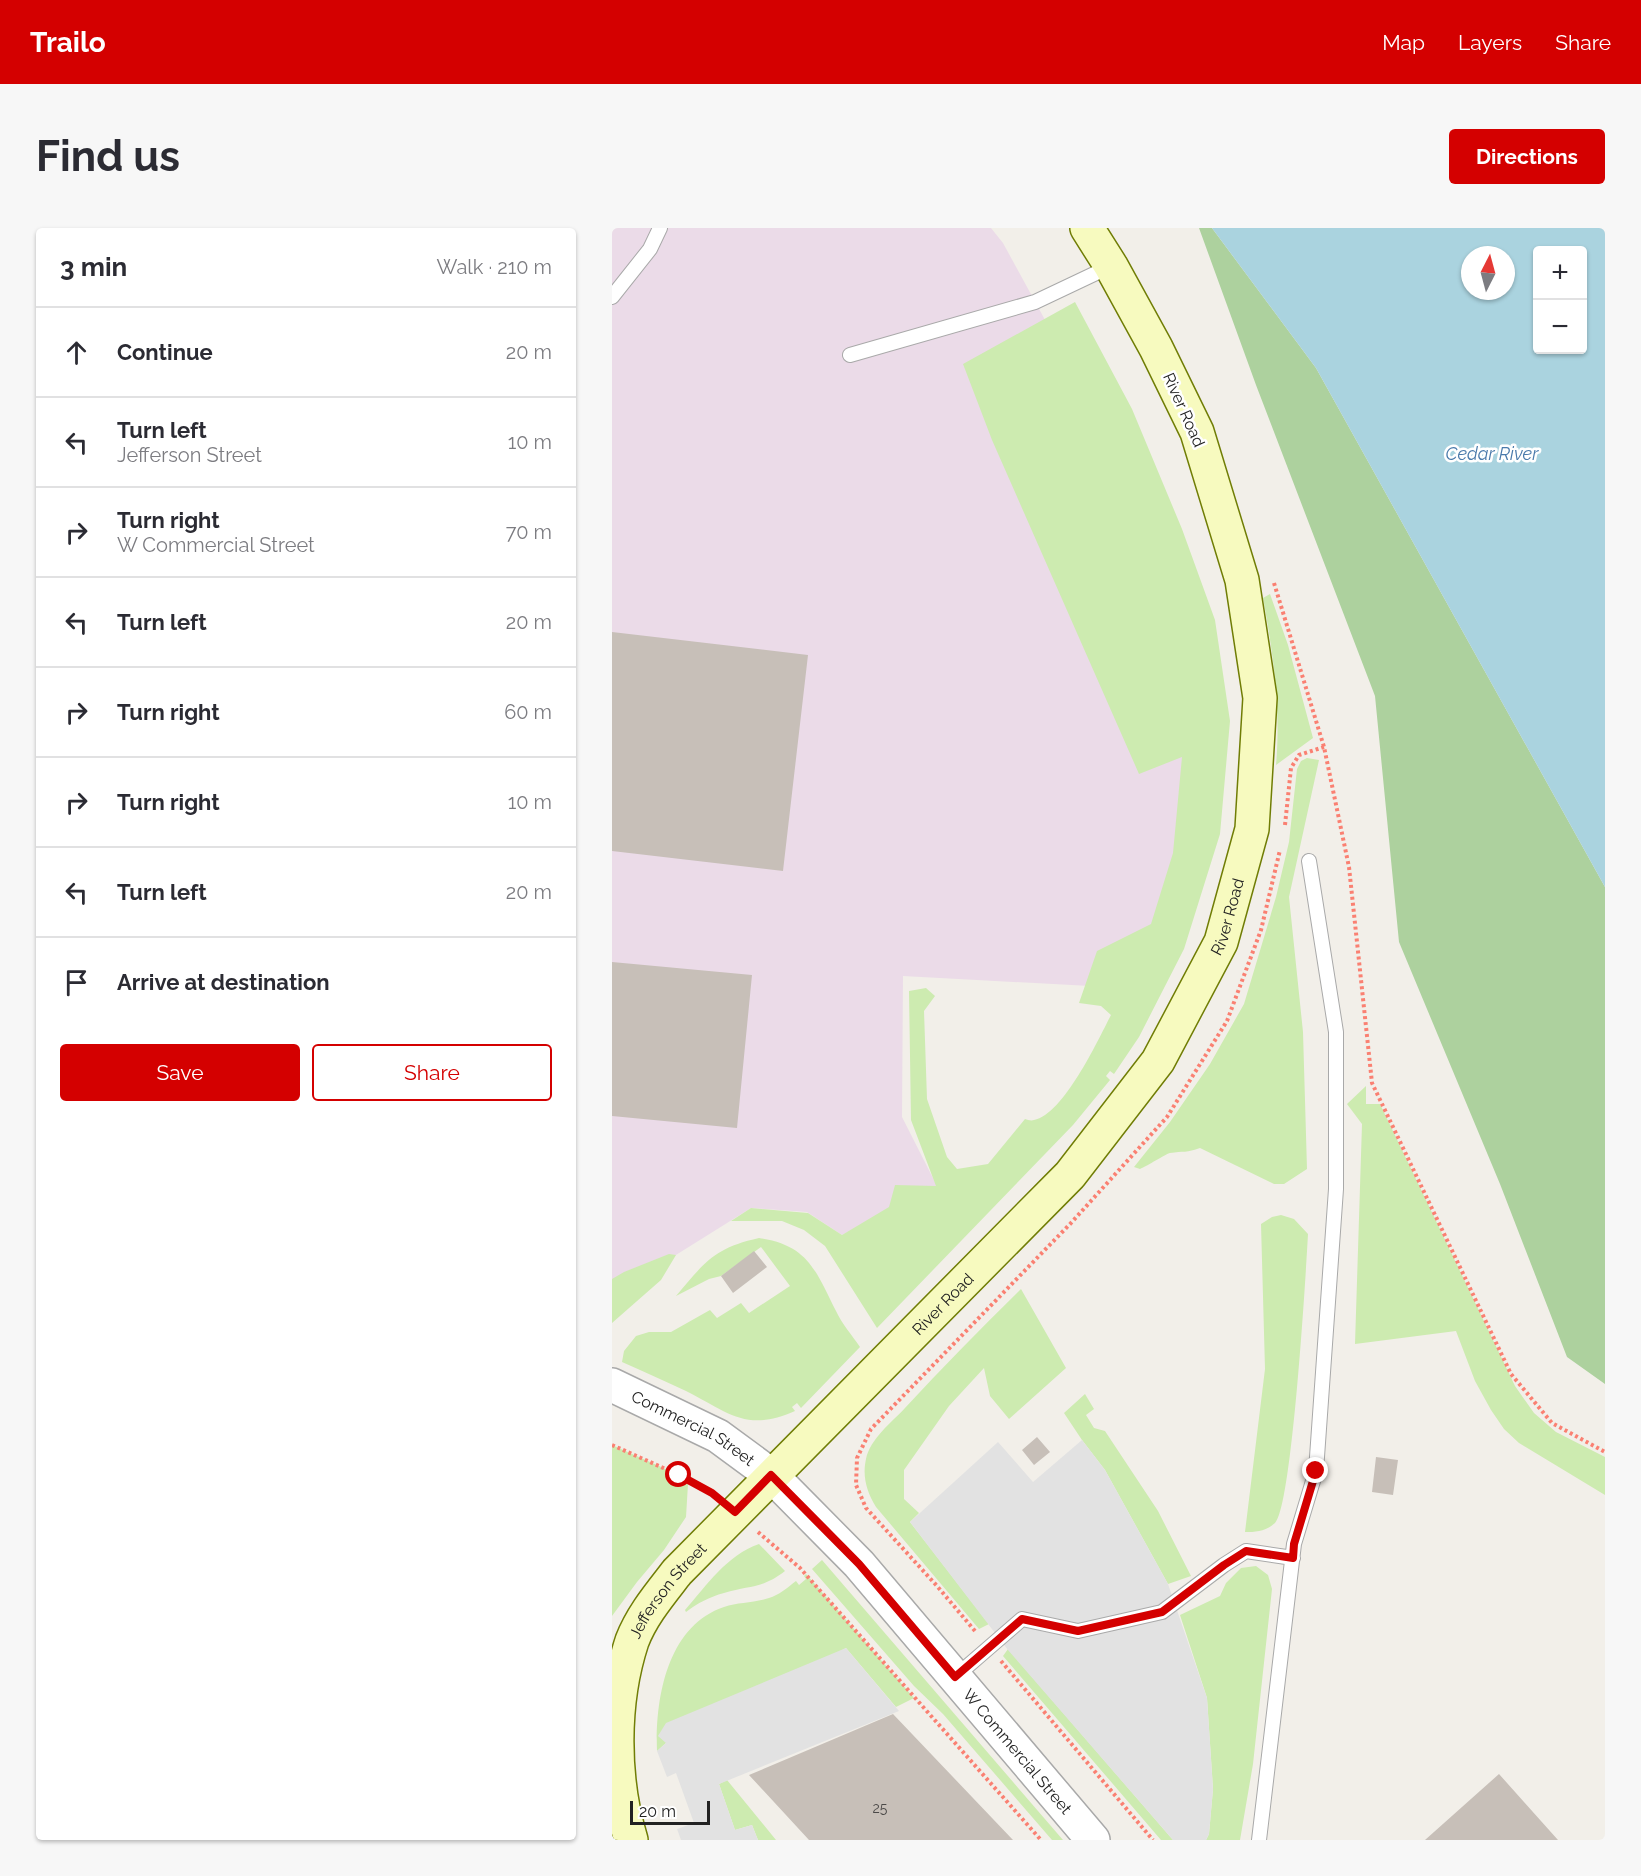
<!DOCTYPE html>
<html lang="en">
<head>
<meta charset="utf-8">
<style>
	:root { --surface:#fff; --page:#f7f7f7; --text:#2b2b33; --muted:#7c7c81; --line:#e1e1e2; --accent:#d40000 }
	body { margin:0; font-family:Raleway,sans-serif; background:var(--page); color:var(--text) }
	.controls { position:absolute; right:18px; top:18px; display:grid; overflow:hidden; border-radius:6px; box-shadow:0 2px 4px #0004 }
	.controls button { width:54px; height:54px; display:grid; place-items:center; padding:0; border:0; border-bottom:2px solid var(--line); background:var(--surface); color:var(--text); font:30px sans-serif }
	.compass { position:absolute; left:849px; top:18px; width:54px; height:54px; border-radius:50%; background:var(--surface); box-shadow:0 2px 4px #0004; rotate:6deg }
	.scale { position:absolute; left:18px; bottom:15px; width:80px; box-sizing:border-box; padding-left:6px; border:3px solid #222; border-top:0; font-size:16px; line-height:21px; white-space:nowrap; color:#222; -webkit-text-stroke:4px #fff; paint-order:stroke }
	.stop { position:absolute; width:18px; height:18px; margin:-14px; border:4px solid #d40000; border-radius:50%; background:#fff }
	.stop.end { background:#d40000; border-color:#fff; box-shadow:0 2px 6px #0008 }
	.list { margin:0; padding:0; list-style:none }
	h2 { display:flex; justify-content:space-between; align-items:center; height:78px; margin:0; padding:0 24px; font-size:26px }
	h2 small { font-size:20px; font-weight:400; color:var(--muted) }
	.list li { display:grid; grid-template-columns:39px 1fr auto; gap:18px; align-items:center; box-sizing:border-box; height:90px; padding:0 24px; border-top:2px solid var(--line) }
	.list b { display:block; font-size:22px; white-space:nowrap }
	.list p { margin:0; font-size:20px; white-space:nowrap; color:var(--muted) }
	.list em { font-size:20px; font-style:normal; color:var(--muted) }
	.actions { display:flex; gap:12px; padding:18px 24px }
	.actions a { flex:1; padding:14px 0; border:2px solid var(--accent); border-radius:6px; text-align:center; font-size:21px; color:var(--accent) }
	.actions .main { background:var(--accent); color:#fff }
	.icon { flex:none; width:33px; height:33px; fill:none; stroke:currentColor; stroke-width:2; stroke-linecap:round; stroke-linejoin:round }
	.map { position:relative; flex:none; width:993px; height:1612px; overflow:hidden; border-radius:6px }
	header { display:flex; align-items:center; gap:36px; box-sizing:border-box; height:84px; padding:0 30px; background:var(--accent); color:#fff }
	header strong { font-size:28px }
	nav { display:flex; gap:33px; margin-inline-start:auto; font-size:21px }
	.intro { display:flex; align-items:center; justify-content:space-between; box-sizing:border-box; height:144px; padding:0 36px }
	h1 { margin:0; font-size:42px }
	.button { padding:15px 27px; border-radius:6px; background:var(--accent); color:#fff; font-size:21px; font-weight:700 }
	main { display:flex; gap:36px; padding:0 36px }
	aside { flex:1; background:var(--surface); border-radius:6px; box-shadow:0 2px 4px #0004 }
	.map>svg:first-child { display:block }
</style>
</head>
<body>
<header>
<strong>Trailo</strong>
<nav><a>Map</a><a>Layers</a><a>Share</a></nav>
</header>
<div class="intro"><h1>Find us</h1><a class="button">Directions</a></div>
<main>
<aside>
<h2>3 min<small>Walk · 210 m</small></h2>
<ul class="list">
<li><svg class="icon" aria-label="ahead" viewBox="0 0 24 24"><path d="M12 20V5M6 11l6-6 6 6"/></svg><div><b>Continue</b></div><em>20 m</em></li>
<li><svg class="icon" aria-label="left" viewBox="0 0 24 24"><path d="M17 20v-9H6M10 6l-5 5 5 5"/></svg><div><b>Turn left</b><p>Jefferson Street</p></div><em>10 m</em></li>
<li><svg class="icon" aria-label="right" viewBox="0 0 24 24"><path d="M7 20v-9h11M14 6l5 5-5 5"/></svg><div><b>Turn right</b><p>W Commercial Street</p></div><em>70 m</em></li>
<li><svg class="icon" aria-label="left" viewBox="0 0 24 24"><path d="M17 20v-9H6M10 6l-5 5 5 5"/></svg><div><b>Turn left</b></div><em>20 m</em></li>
<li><svg class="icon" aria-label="right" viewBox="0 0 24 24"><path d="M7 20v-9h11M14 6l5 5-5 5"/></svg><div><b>Turn right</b></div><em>60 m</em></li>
<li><svg class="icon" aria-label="right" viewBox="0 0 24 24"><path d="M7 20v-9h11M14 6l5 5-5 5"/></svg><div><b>Turn right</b></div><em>10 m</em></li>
<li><svg class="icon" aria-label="left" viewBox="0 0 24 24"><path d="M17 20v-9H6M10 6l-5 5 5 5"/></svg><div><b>Turn left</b></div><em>20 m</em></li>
<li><svg class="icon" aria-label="arrive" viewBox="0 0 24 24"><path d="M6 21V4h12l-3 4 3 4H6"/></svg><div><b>Arrive at destination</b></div></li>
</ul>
<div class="actions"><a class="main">Save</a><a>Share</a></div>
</aside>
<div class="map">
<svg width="993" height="1612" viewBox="0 0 993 1612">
	<rect width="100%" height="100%" fill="#f2efe9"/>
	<path fill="#ebdbe8" d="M0 0H379L391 15 498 211 590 521 534 761 291 748 290 889 325 958 230 1007 195 984 139 980 0 1067Z"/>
	<path fill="#cdebb0" d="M463 74 520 181 570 301 603 392 618 493 608 606 572 721 527 809 502 846 498 843 494 848 498 852 461 897 265 1100 213 1018 192 1002 170 993H119L139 980 196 985 230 1007 277 979 283 957 324 958 299 892 297 763 314 760 323 768 312 783 315 871 335 929 345 941 376 936 413 891C416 892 419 893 422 892 452 886 486 812 499 787L489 778 467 775 485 723 539 696 561 625 570 529 527 546 380 212 351 136Z
		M658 366 676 417 701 510 664 537C669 481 661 424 651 370Z
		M695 530 707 532 677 669 691 804 695 941 672 956H662L588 920C575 925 571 923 558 925 554 926 535 938 528 941L522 939 558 894 598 836 632 776 664 669 677 614 685 541 689 533Z
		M754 858V876H768L903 1158 922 1185 944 1204 993 1229V1267L907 1215 892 1201 879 1182 863 1153 844 1103 743 1116 750 896 735 876Z
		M669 987 682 991 696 1006C694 1044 680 1279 663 1295 654 1303 644 1304 633 1304L653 1141 649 996 660 989Z
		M147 1010C197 1017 204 1044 224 1083 230 1096 240 1107 248 1119L189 1180 185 1175 180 1179 183 1183C134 1205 116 1184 74 1163 53 1153 32 1144 10 1134L12 1123 24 1108 37 1104H59L98 1082 105 1090 129 1075 137 1085 178 1058 149 1019 109 1048 97 1051 64 1068C93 1034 102 1020 147 1010Z
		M57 1026 64 1027 49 1052 0 1095V1051L12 1044Z
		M409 1061 454 1140 397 1191 378 1168 372 1140 337 1178 292 1242V1271L307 1285 298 1294 377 1396 367 1401 264 1279C255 1264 250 1249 254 1231 258 1211 280 1194 293 1180 330 1140 369 1100 409 1061Z
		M473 1166 482 1181 474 1187 482 1200 493 1203 546 1283 579 1348 556 1356 493 1242 470 1212 452 1185Z
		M0 1217 67 1247 76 1256 74 1289 52 1322 25 1354 0 1388Z
		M147 1316 173 1343C150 1361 138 1357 112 1365 97 1369 86 1375 74 1384L73 1382C95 1357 115 1327 147 1316Z
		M210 1332 451 1612H440L331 1486 302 1458 200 1341Z
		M644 1338 656 1347 660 1361 641 1536 628 1612H594L597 1606 601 1561 595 1470 568 1387 608 1368 614 1355 629 1340Z
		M194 1346 302 1470 284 1479 234 1420 54 1515 45 1523C43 1471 55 1398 112 1379 126 1374 142 1375 157 1370 167 1367 175 1360 184 1353L187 1357 194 1351 192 1348Z
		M396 1421 561 1612H549L391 1428Z
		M115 1552 164 1612H146L140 1597 123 1602 107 1556Z"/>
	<path fill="#add19e" d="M587 0H600L704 140 993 659V1156L955 1129 888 956 787 714 763 468 644 157Z"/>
	<path fill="#e2e2e2" d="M470 1212 493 1242 556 1356 595 1470 601 1561 597 1606 594 1612H561L396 1422 298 1294 386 1214 421 1254Z
		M234 1420 287 1483 107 1556 123 1602 140 1597 146 1612H69L65 1601 82 1595 64 1545 55 1549 45 1523 54 1515 46 1508 54 1495Z"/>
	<path fill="#aad3df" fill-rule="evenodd" d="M600 0H993V659L704 140ZM926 22H970V122H926ZM858 27H894V63H858Z"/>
	<path fill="#c7bfb8" d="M0 404 196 427 171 643 0 623Z
		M0 734 140 747 125 900 0 888Z
		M142 1023 155 1039 121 1065 109 1048Z
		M425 1209 438 1224 422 1237 410 1222Z
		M764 1229 786 1232 781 1267 760 1264Z
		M281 1486 401 1612H197L137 1547Z
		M887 1546 946 1612H813Z"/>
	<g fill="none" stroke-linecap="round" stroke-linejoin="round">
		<defs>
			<path id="service" d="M0 69 38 21 48 0
				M238 127 423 74 499 38
				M343 1449 410 1391 466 1403 550 1384 612 1337 634 1323 681 1330
				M647 1612 682 1316 704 1243 724 961V804L697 633"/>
			<g id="tertiary">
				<path id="s1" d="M0 1157 106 1208 159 1247 247 1336 481 1612"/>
			</g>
			<g id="secondary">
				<path id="s2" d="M19 1612C0 1550 0 1474 20 1413 30 1387 48 1366 65 1344L458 947 546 833 609 714 640 601 648 470 630 352 585 204 544 120 499 38 475 0"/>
			</g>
		</defs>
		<use href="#service" stroke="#a9a9a9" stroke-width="16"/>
		<use href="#tertiary" stroke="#a9a9a9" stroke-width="36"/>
		<use href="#secondary" stroke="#707d05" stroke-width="36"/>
		<path stroke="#fa8072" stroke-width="4" stroke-dasharray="3 3" stroke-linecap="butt" d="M662 355 712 519 737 639 760 855 899 1146 940 1195 993 1224
			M673 597 679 540 687 527 712 519
			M0 1217 67 1247 102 1266
			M146 1304 188 1340 429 1612
			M363 1403 325 1358 254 1280 244 1257 245 1230 259 1201 459 995 555 889 615 793 649 702 668 622
			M389 1433 541 1612"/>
		<use href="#service" stroke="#fff" stroke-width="14"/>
		<use href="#tertiary" stroke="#fff" stroke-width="33"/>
		<use href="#secondary" stroke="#f7fabf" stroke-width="33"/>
	</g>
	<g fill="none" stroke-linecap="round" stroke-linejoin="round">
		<path stroke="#d40000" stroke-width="8" d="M67 1247 100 1265 123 1284 159 1247 247 1336 343 1449 410 1391 466 1403 550 1384 612 1337 634 1323 681 1330 682 1316 704 1243"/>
	</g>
	<g text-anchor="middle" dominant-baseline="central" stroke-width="5" stroke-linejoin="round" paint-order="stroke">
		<g font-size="14" fill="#4b4948">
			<text x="268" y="1580">25</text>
		</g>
		<g font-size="16" fill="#222" stroke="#fff">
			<text transform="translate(572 182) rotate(66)">River Road</text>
			<text stroke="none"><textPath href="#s2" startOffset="1148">River Road</textPath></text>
			<text stroke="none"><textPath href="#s2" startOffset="662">River Road</textPath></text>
			<text stroke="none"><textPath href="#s1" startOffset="92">Commercial Street</textPath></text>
			<text stroke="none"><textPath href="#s2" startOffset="264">Jefferson Street</textPath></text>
			<text stroke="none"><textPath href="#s1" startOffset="554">W Commercial Street</textPath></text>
		</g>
		<g font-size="18" font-style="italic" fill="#4a7aab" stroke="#fff">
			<text x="880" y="225">Cedar River</text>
		</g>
	</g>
</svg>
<div class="controls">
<button>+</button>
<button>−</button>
</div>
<svg class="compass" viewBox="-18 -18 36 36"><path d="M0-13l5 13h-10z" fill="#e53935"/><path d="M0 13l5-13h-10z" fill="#7c7c81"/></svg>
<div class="scale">20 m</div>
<div class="stop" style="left:67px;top:1247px"></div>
<div class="stop end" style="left:704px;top:1243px"></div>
</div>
</main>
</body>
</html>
